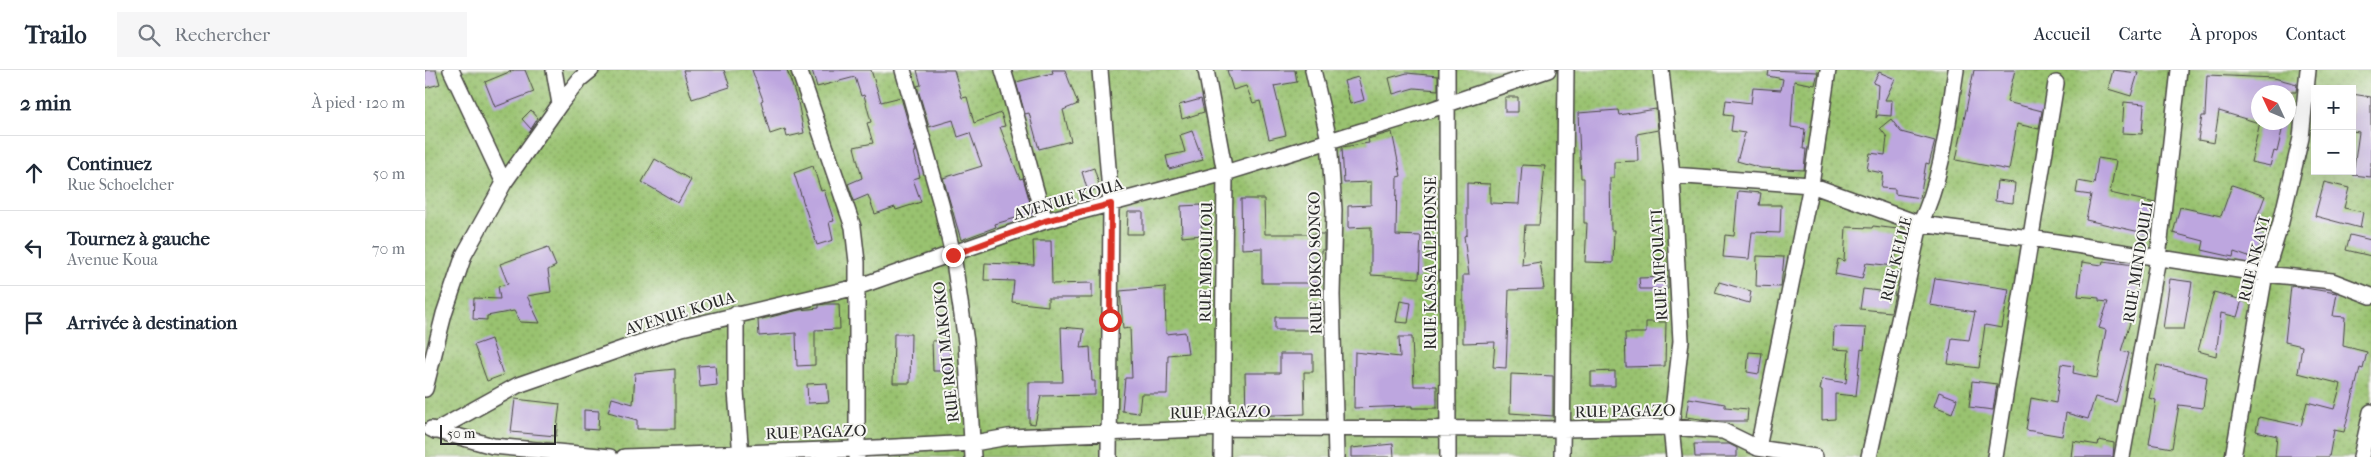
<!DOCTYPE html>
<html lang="fr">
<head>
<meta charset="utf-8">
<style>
	:root { --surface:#fff; --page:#f6f6f7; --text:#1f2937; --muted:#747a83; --line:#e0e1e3 }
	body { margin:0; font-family:"IM FELL French Canon",serif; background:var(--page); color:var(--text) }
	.controls { position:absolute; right:15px; top:15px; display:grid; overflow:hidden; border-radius:0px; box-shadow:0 5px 20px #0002 }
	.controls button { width:45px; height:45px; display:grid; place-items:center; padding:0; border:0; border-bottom:1px solid var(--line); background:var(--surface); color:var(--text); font:25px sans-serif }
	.compass { position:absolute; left:1826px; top:15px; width:45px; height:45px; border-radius:50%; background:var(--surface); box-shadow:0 5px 20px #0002; rotate:314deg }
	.scale { position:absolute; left:15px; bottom:12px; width:116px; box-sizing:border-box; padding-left:5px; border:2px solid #2b2b2b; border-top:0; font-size:14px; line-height:18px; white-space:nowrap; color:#2b2b2b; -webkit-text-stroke:4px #f6f6f2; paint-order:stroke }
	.stop { position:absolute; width:15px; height:15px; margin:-11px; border:4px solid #d93025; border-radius:50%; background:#fff }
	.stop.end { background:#d93025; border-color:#fff; box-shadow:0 1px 5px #0008 }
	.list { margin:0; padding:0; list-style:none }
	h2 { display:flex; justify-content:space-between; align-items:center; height:65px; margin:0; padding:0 20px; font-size:21px }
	h2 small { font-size:16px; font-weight:400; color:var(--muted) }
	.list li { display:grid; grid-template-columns:32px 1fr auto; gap:15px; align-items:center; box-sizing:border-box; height:75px; padding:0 20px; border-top:1px solid var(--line) }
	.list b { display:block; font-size:19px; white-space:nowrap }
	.list p { margin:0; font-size:16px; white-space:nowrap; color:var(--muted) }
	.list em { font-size:16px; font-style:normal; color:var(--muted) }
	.icon { flex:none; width:28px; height:28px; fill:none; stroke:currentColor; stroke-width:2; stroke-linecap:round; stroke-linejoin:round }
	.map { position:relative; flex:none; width:1946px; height:387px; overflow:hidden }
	header { display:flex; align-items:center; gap:30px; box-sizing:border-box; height:70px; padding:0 25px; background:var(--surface); border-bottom:1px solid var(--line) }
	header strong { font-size:24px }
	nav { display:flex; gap:28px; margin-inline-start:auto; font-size:18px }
	.search { width:350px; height:45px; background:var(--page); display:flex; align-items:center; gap:12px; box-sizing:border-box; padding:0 18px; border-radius:0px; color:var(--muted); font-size:19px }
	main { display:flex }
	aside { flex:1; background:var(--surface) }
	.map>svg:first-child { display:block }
</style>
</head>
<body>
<header>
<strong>Trailo</strong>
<div class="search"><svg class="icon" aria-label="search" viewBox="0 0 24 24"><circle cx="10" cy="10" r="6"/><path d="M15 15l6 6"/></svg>Rechercher</div>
<nav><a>Accueil</a><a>Carte</a><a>À propos</a><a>Contact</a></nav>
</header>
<main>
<aside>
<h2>2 min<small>À pied · 120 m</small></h2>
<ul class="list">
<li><svg class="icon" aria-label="ahead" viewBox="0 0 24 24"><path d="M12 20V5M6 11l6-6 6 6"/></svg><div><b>Continuez</b><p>Rue Schoelcher</p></div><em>50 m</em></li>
<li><svg class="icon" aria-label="left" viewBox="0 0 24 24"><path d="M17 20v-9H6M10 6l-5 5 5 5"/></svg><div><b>Tournez à gauche</b><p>Avenue Koua</p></div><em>70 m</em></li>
<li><svg class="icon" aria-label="arrive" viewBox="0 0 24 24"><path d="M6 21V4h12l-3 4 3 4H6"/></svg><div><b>Arrivée à destination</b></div></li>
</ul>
</aside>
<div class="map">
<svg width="1946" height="387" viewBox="0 0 1946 387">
	<defs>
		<pattern id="grass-dots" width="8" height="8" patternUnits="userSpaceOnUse" patternTransform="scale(1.25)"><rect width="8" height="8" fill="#99c26f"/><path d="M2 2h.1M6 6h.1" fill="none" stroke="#7d9e5b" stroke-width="1.8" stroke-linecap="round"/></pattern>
	</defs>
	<rect width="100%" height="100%" fill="#f6f6f2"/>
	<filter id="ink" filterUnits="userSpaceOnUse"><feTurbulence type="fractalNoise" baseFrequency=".02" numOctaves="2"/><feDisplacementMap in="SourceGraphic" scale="10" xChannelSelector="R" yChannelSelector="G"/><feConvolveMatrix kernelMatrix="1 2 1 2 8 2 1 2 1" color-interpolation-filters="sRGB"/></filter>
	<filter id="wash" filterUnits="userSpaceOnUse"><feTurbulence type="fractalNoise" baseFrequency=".0096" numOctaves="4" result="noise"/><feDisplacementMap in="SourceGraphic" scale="20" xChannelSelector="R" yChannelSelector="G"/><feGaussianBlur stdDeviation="1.12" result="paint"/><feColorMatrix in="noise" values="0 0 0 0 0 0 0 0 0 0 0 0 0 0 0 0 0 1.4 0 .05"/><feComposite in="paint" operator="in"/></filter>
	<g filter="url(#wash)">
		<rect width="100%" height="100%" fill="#eee5cb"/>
		<path fill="url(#grass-dots)" stroke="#62764d" fill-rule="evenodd" d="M0 0H1946V387H0ZM1890 19H1927V101H1890ZM1834 22H1864V52H1834Z"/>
		<g id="blocks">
			<path fill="#bda6df" d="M0 0H11L15 14 0 18Z
				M89 0H100L109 22 70 37 60 12Z
				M258 0H299L305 17 267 29Z
				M327 0H362L373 32 379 63 362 67 360 59 345 64 336 31 338 30Z
				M387 0H446L456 32 476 27 491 82H489L495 107 488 109 496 132 471 140 470 137 450 144 443 125 429 131 423 114 437 108 429 77 448 73 442 53 446 52 439 25 436 26 430 7 392 17Z
				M492 0H529L537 28 542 27 549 53 576 43 580 56 575 57 595 109 598 108 608 143 570 154 571 157 536 170 518 108 557 96 545 63 533 67 528 50 504 57 492 16 496 15Z
				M627 0H640L653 34 638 40 646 71 614 79 604 43 600 44 591 12 628 3Z
				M802 0H870L872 12 849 16 861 65 844 69 835 31 828 33 821 16 808 20Z
				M1344 0 1393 2 1390 15 1369 11 1366 57 1380 59 1378 79H1381L1379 100 1336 98 1312 91 1320 63 1306 61 1308 46 1299 45 1301 30 1326 33 1328 18 1356 20 1358 9 1343 6Z
				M1549 0H1590L1582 32 1617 41 1614 59 1592 54 1584 100 1531 90Z
				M1688 0 1713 3 1706 26 1683 19Z
				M1454 2 1470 9 1460 30H1467L1466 46 1453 45 1451 48 1453 15 1448 13Z
				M982 3 1013 6V20L989 18 968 24 964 8Z
				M1782 5 1849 8 1872 14 1871 22H1834V53L1794 41 1789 73 1773 70 1777 46H1780Z
				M933 7 939 30 925 34 919 11Z
				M1927 24 1946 27V107L1928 105 1934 62 1927 61Z
				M1080 27H1093V42H1080Z
				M776 29 779 42 757 49 754 35Z
				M1699 32 1719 34 1717 64 1697 63Z
				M1231 39 1233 60 1212 64 1213 91 1189 92V108H1185L1186 160H1189L1188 193 1160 192 1162 153H1159V108H1156L1153 43 1193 40 1194 45Z
				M106 40 113 48 106 59 97 49Z
				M1466 49 1476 62 1510 71 1504 94 1501 93 1495 128 1470 124V119L1456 118 1458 103 1442 100 1445 83 1460 85 1462 67 1455 58Z
				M1835 52H1859L1852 82 1849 81 1845 96 1826 92Z
				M767 61 778 90 744 99 741 86 760 82 755 65Z
				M967 62 976 106 972 107 971 165 996 166 994 208 946 205V157L923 158V136L946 135V112L919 113 917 77 944 73 943 69Z
				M1673 88 1691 91 1685 123 1730 133 1724 164 1661 150 1666 125 1651 123 1653 111 1669 114Z
				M230 89 266 110 253 133 217 112Z
				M1097 95 1120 96 1114 155H1100L1097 195 1115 192 1119 219 1084 220 1081 298 1068 297 1070 272 1038 273V205H1044L1039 166 1042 165V113L1065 114V133L1094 134Z
				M388 96 396 121 399 120 409 151 404 152 408 170 392 175 369 103Z
				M669 98 675 118 663 122 657 102Z
				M1572 111 1590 113 1588 133 1570 131Z
				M1899 112 1924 118 1919 138 1938 142 1935 158 1890 146Z
				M1807 115 1840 126 1830 153 1843 158 1832 190 1809 182 1808 187 1777 180 1779 171 1748 163 1755 137 1796 146Z
				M1313 121 1336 123 1334 135H1356L1355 163 1327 162 1324 189 1298 187 1300 165 1309 166Z
				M816 129H839L840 164H899V180H896V213H837V178L817 179Z
				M776 135 777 165 757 167 756 136Z
				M703 142H718V164H702Z
				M1448 156 1473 159 1470 196 1441 193 1437 209 1410 204 1413 189 1419 191 1421 157 1447 158Z
				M1925 165 1946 170V186L1921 180Z
				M608 171H626L627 214 667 213V228H623V236L587 232 589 211 559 210 560 193 609 195Z
				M123 177 131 196 123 200 126 222 102 226 115 253 95 252 89 241 62 246V250L48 249 49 228 75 229 73 216 83 214 75 194Z
				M1332 186 1359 187 1356 217 1331 216Z
				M1678 191 1717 196 1709 240 1696 281 1704 283 1691 332 1670 327 1663 349 1641 343 1637 366 1601 360 1606 328 1631 333 1636 294 1649 296 1648 303 1672 308 1681 260 1674 258 1683 232 1674 231V228L1653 226 1657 192 1677 195Z
				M1243 207V219H1215L1214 208Z
				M1510 208 1584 219 1577 258 1560 255 1554 298 1523 294 1527 268 1544 270 1550 242 1505 235Z
				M1745 209 1767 212 1759 259H1738Z
				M1294 212 1326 221 1324 233 1290 223Z
				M1866 216 1912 223 1908 246 1920 247 1918 276 1942 282 1938 299 1935 298 1919 362 1909 360 1904 387H1850L1852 366 1831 361 1834 347 1876 356 1882 332 1909 339 1916 314 1873 303 1877 276 1860 272Z
				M740 217 741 264 760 262 763 283 743 285 742 324H716L714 343 697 341 700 308H707L705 258 698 259 695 221Z
				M1438 219 1470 223 1466 242 1435 239Z
				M1789 222 1817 230 1812 247 1796 243 1791 286 1773 281Z
				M975 231 986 233 983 253 971 252Z
				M400 234H414L415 259 390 260V295L372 296 371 263 334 266 333 250 374 240 394 238V235Z
				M850 247H896V260H850Z
				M1221 252H1241L1240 296 1201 297 1200 263H1221Z
				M636 257 659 259 656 278 665 277 667 311H670V325L616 326 610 354 604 353V312H638Z
				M1409 257 1441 258 1439 280 1436 279 1431 326 1410 324V349L1397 350V320H1395L1397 309 1421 313 1424 280 1408 279Z
				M469 264H486L485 313H468Z
				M974 267H987L989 316H1012V338H987V336L929 338 930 282 975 287Z
				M66 269 78 305 62 311 49 275Z
				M524 270 526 301H508L507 271Z
				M1324 282 1337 283 1334 304 1322 302Z
				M855 284H888V302H879L880 344 821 346 820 303H855Z
				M290 295 292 315 275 317 273 296Z
				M1732 295 1782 307 1778 338 1754 335 1747 378 1724 374 1731 330 1724 328Z
				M250 299V359H212V350L183 342 187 328 208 334 210 303Z
				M1190 301V316H1166V302Z
				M1086 304 1128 306V346L1085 343Z
				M1547 311 1572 314 1568 340 1544 337Z
				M402 313 404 332 383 333 382 314Z
				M1514 322 1532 329 1527 343 1509 336Z
				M1264 328 1300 334V337L1323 339 1322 351H1289L1261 347Z
				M90 329 135 334 131 366 86 362Z
				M159 340 174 341 173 360 159 359Z
				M1674 370 1689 373 1688 387H1646L1648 371 1673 375Z
				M968 374 969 387H926V378Z
				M1269 374H1304L1312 378V387H1270Z"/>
		</g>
	</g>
	<g filter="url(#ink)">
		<use href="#blocks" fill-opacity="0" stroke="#484743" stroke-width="1"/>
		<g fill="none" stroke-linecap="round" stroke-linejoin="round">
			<defs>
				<path id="minor" d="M26 0 79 113
					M129 0 135 34
					M374 0 428 157 432 192V387
					M478 0 516 134 528 185 541 272 548 387
					M578 0C594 50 604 101 620 151
					M675 0 686 134 684 387
					M781 0 800 103 797 387
					M888 0 904 70 909 140 907 225 911 387
					M1022 0 1023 387
					M1236 0 1247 105 1256 271 1246 357 1249 387
					M1247 105 1386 115 1495 154 1605 168 1840 204 1907 211 1946 226
					M311 244V321L316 387
					M0 319 19 244 39 185 79 113 135 34 155 9 166 0
					M6 359 68 376 185 387
					M10 361 93 315 257 258 432 217 620 151 800 103 1005 40 1123 0
					M1333 378 1386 115 1403 0
					M199 387 431 379 549 373 583 367 797 358 1137 359 1246 357 1298 361 1333 378 1390 387
					M1137 387 1141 0
					M1444 387 1495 154C1518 107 1523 51 1531 0
					M1570 387 1631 13
					M1697 387 1733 188 1754 0
					M1808 387 1840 204 1855 156 1876 68 1883 0
					M1936 387 1946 342"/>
			</defs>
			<use href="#minor" stroke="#484743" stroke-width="18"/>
			<use href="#minor" stroke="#fff" stroke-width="15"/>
		</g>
	</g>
	<g fill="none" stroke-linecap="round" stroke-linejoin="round" filter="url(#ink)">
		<path stroke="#d93025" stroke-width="6" d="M528 185 620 151 686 134 685 250"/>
	</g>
	<g text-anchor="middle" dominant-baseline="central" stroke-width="4" stroke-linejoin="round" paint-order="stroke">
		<g font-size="16" fill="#2b2b2b" stroke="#f6f6f2">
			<text transform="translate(643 129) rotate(-16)">AVENUE KOUA</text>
			<text transform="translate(1471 189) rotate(-76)">RUE KELLE</text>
			<text transform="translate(1829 189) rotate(-76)">RUE NKAYI</text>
			<text transform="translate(781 192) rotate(-89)">RUE MBOULOU</text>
			<text transform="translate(1713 192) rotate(-81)">RUE MINDOULI</text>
			<text transform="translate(890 193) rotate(-91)">RUE BOKO SONGO</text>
			<text transform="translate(1005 193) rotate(-90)">RUE KASSA ALPHONSE</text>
			<text transform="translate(1234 195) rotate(-93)">RUE MFOUATI</text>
			<text transform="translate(255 243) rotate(-17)">AVENUE KOUA</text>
			<text transform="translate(521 282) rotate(-96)">RUE ROI MAKOKO</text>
			<text transform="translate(1200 341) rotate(-1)">RUE PAGAZO</text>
			<text transform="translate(795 342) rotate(-1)">RUE PAGAZO</text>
			<text transform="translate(391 362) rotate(-2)">RUE PAGAZO</text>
		</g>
	</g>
</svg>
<div class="controls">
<button>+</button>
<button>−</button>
</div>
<svg class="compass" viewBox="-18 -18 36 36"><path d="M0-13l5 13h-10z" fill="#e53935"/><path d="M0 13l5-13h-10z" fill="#747a83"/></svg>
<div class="scale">50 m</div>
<div class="stop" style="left:685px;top:250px"></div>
<div class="stop end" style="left:528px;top:185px"></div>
</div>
</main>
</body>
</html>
